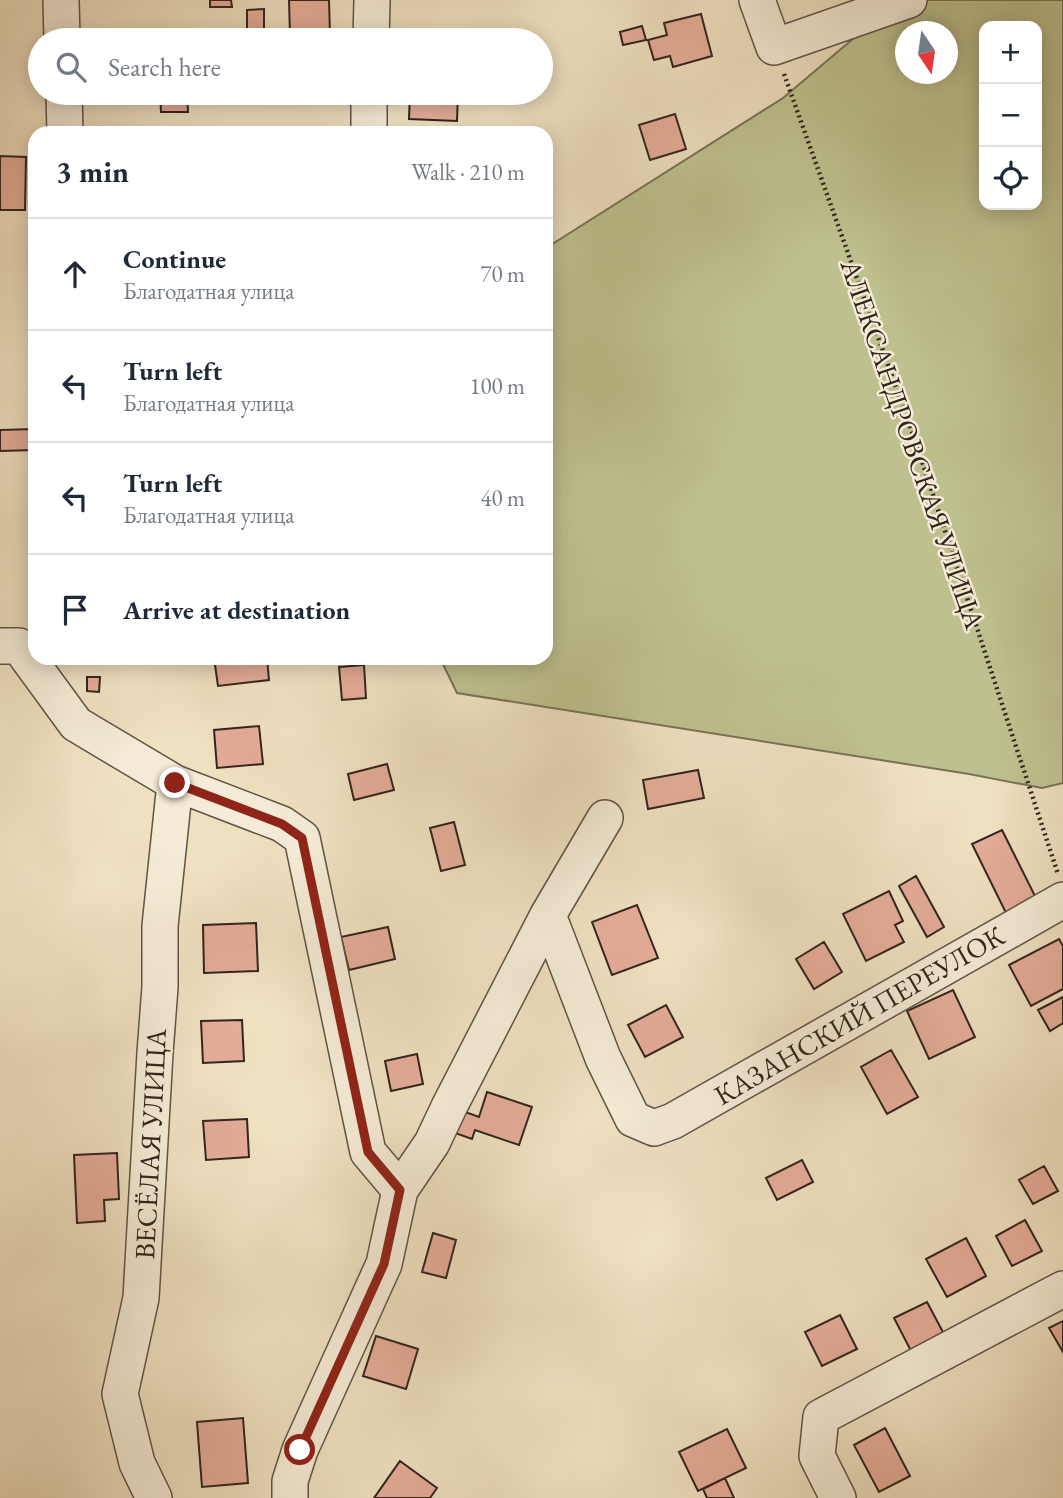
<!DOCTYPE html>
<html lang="en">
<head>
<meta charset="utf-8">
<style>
	:root { --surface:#fff; --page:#f2f2f3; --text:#1f2937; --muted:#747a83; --line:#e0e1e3 }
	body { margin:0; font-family:"EB Garamond",serif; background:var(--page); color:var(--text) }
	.controls { position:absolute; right:21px; top:21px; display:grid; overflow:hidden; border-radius:14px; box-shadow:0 4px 18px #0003 }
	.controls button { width:63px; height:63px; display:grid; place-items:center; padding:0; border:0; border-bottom:2px solid var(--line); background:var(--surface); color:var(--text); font:35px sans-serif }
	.compass { position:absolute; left:895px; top:21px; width:63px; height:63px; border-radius:50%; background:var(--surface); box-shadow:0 4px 18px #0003; rotate:167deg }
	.stop { position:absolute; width:21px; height:21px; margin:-16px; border:5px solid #8f2418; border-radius:50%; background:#fff }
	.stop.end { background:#8f2418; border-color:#fff; box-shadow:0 2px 7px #0008 }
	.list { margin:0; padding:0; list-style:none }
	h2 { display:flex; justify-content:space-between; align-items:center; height:91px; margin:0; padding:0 28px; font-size:30px }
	h2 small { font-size:23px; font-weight:400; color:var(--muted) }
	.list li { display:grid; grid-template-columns:46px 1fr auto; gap:21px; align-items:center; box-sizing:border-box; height:112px; padding:0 28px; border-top:2px solid var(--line) }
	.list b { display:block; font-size:26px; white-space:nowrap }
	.list p { margin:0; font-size:23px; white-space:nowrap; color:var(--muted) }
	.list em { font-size:23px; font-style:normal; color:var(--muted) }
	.icon { flex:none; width:38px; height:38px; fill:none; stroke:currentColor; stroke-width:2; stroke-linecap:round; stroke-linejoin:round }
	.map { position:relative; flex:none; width:1063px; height:1498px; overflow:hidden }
	.search { position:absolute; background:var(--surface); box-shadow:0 4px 18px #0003; left:28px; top:28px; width:525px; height:77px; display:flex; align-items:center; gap:18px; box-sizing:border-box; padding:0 24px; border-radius:38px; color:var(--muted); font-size:26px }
	.panel { position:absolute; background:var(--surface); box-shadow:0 4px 18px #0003; left:28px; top:126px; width:525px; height:539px; border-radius:21px }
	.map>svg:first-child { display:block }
</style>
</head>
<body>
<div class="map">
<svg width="1063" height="1498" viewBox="0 0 1063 1498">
	<rect width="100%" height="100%" fill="#efe0c0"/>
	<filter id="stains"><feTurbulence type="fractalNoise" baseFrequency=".00286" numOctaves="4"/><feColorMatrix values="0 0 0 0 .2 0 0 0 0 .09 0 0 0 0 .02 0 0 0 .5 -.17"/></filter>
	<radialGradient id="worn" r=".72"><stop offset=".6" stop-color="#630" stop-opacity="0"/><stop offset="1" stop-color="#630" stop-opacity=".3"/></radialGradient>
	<path fill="#bec18f" stroke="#787356" stroke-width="2" fill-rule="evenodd" d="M899 0H1063V783L1042 788 969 774 457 693 440 658H546V248L783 98ZM984 26H1037V205H984ZM906 32H948V74H906Z"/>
	<path fill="#e5ac98" stroke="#31251d" stroke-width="2" d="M210 0H231L232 7H210Z
		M289 0H329L330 35 290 36Z
		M264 9V36L346 35V40H247V10Z
		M701 14 712 56 673 67 670 56 654 60 648 40 667 35 664 23Z
		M642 26 646 40 623 45 620 32Z
		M160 93H187L188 112H161Z
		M410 93H458L457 121 409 119Z
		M675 114 686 149 650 160 639 125Z
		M0 156 26 157 25 210H0Z
		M35 429V450L0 451V430Z
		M214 658H267L269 680 218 686Z
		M364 665 366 698 342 700 339 667Z
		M87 677H100L99 692 87 691Z
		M259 726 263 764 217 768 214 730Z
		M387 764 394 790 354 800 348 774Z
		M698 770 704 798 648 809 643 780Z
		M454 822 465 865 441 871 430 828Z
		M1002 830 1037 900 1007 915 972 844Z
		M916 876 944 927 927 937 899 886Z
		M889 891 903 921 895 925 904 942 866 961 843 914Z
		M637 905 658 958 612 975 592 922Z
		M256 923 258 971 204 973 203 925Z
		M388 927 395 959 349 970 341 937Z
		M1059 939 1063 946V989L1031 1006 1009 965Z
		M824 942 842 972 814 989 796 959Z
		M953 990 975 1037 929 1059 907 1011Z
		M1063 997V1023L1050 1031 1038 1010Z
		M666 1005 683 1037 645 1057 628 1025Z
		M242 1020 244 1061 203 1063 201 1021Z
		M891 1050 918 1097 887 1114 861 1067Z
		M417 1054 423 1084 391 1091 385 1061Z
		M487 1092 532 1107 519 1145 475 1130 472 1139 452 1132 460 1110 479 1117Z
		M247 1119 249 1157 206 1160 203 1121Z
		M117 1153 119 1199 104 1200 105 1221 77 1223 74 1155Z
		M802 1160 813 1182 777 1200 766 1178Z
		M1044 1166 1058 1191 1033 1204 1019 1180Z
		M1025 1220 1042 1251 1012 1266 996 1236Z
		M433 1233 456 1240 446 1278 422 1272Z
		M966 1238 986 1276 947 1297 926 1259Z
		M927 1302 944 1334 911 1351 894 1318Z
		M840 1315 857 1349 822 1366 805 1332Z
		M1063 1321V1352L1049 1328Z
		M376 1336 418 1349 406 1389 363 1376Z
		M243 1418 248 1483 202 1487 197 1422Z
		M885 1428 910 1476 879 1492 854 1445Z
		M727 1429 746 1468 698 1491 679 1452Z
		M400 1461 437 1488 430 1498H374Z
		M725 1478 734 1498H707L703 1489Z"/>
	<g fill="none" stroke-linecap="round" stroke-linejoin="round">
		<defs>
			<path id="minor" d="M61 0 62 40
				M757 0 774 47 909 0
				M371 40 372 0
				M64 93 65 133
				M369 133V93
				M0 646H19L76 724 175 783 282 824 302 838 368 1152 400 1190 384 1264 300 1450 290 1481V1498
				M548 915 603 1058 633 1119 654 1128 673 1121 1063 900
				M400 1190 432 1143 449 1107 548 915 605 818
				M154 1498 137 1463 120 1394 141 1298 155 1053 160 987V926L175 783
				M838 1498 817 1456 821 1417 1063 1289"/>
		</defs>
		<use href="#minor" stroke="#605446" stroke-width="38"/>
		<path stroke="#31251d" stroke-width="4.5" stroke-dasharray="2 3.5" stroke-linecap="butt" d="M784 74 918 449 1058 874"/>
		<use href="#minor" stroke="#f5ebd6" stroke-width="35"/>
	</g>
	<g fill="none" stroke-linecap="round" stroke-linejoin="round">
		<path stroke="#8f2418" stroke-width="9" d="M175 783 282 824 302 838 368 1152 400 1190 384 1264 300 1450"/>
	</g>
	<g text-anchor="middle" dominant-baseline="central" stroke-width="5" stroke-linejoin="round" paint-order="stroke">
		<g font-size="28" fill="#31251d" stroke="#f5ebd6">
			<text transform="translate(913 444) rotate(71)">АЛЕКСАНДРОВСКАЯ УЛИЦА</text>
			<text transform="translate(859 1015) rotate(-30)">КАЗАНСКИЙ ПЕРЕУЛОК</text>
			<text transform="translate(150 1144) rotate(-87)">ВЕСЁЛАЯ УЛИЦА</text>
		</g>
	</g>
	<rect width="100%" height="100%" filter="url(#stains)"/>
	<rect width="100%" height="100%" fill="url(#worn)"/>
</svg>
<div class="controls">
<button>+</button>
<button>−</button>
<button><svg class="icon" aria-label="locate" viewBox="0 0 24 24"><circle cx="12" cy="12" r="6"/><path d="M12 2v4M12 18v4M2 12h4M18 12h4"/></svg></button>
</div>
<svg class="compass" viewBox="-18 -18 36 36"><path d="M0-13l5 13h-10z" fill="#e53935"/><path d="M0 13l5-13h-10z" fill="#747a83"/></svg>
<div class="stop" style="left:300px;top:1450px"></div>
<div class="stop end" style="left:175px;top:783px"></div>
<div class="search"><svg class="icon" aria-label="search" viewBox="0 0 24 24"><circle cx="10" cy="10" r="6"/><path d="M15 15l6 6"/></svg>Search here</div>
<section class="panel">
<h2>3 min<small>Walk · 210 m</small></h2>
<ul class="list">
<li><svg class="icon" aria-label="ahead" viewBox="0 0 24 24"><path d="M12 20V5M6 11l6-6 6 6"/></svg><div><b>Continue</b><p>Благодатная улица</p></div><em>70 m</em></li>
<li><svg class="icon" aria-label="left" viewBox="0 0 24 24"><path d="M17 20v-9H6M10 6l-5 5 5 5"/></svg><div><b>Turn left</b><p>Благодатная улица</p></div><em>100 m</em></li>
<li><svg class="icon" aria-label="left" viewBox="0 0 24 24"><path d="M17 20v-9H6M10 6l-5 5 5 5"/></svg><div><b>Turn left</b><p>Благодатная улица</p></div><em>40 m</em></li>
<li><svg class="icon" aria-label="arrive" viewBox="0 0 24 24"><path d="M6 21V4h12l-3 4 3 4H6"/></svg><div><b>Arrive at destination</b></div></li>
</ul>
</section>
</div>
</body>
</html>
